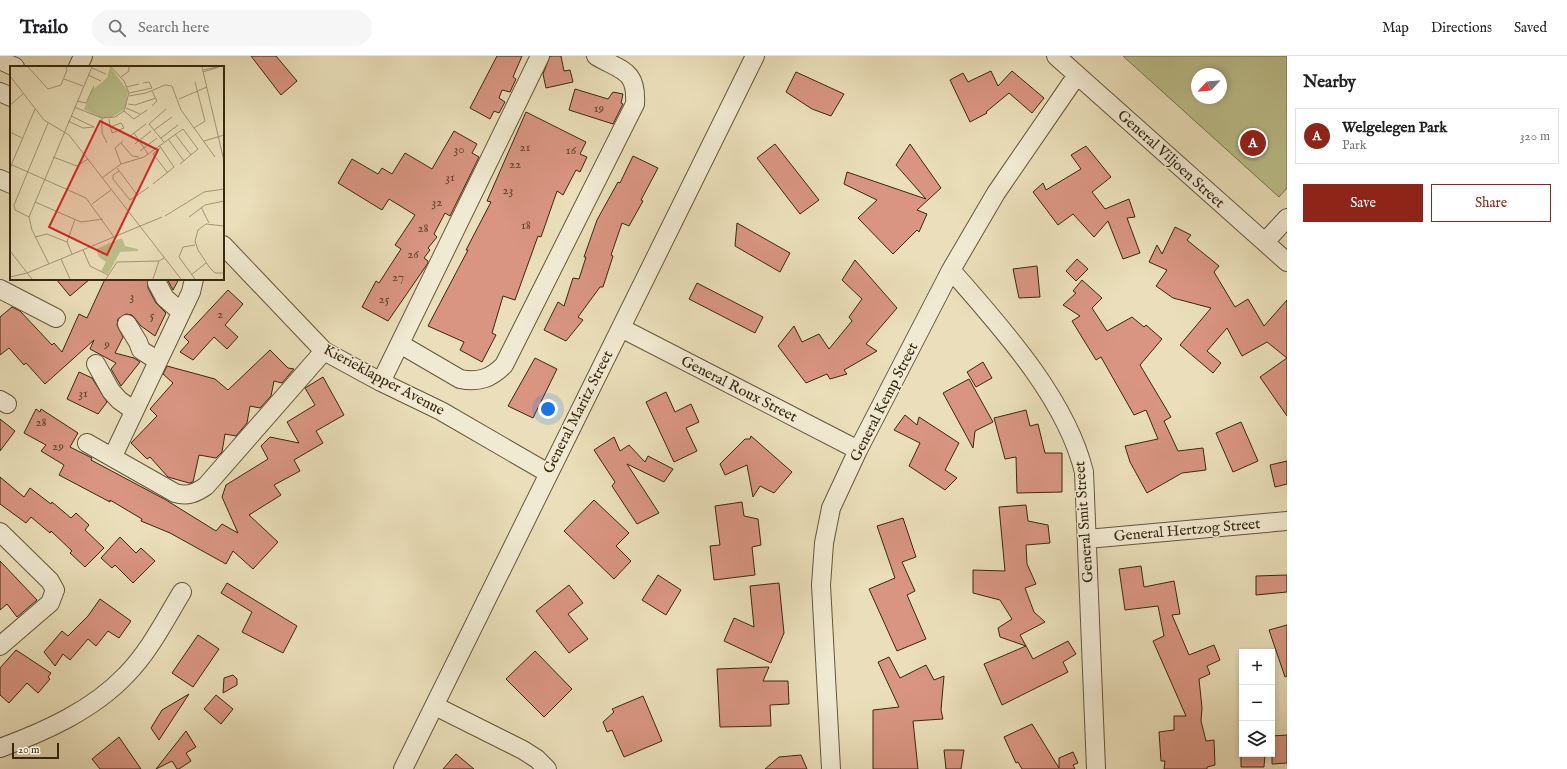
<!DOCTYPE html>
<html lang="en">
<head>
<meta charset="utf-8">
<style>
	:root { --surface:#fff; --page:#f6f6f6; --text:#202124; --muted:#757577; --line:#e0e0e0; --accent:#8f2418 }
	body { margin:0; font-family:"IM FELL English",serif; background:var(--page); color:var(--text) }
	.controls { position:absolute; right:12px; bottom:12px; display:grid; overflow:hidden; border-radius:0px; box-shadow:0 2px 6px #0003 }
	.controls button { width:36px; height:36px; display:grid; place-items:center; padding:0; border:0; border-bottom:1px solid var(--line); background:var(--surface); color:var(--text); font:20px sans-serif }
	.compass { position:absolute; left:1191px; top:12px; width:36px; height:36px; border-radius:50%; background:var(--surface); box-shadow:0 2px 6px #0003; rotate:244deg }
	.scale { position:absolute; left:12px; bottom:10px; width:47px; box-sizing:border-box; padding-left:4px; border:2px solid #392810; border-top:0; font-size:11px; line-height:14px; white-space:nowrap; color:#392810; -webkit-text-stroke:3px #f1ead2; paint-order:stroke }
	.you { position:absolute; left:548px; top:353px; width:14px; height:14px; margin:-10px; border:3px solid #fff; border-radius:50%; background:#1a73e8; box-shadow:0 0 0 6px #1a73e833 }
	.badge { display:grid; place-items:center; width:26px; height:26px; border-radius:50%; background:var(--accent); color:#fff; font-size:13px; font-weight:700 }
	.pin { position:absolute; translate:-50% -50%; border:2px solid #fff; box-shadow:0 1px 4px #0006 }
	.list { margin:0; padding:0; list-style:none }
	h2 { display:flex; justify-content:space-between; align-items:center; height:52px; margin:0; padding:0 16px; font-size:17px }
	h2 small { font-size:13px; font-weight:400; color:var(--muted) }
	.list li { display:grid; grid-template-columns:26px 1fr auto; gap:12px; align-items:center; box-sizing:border-box; height:56px; margin:0 8px 8px; padding:0 8px; border:1px solid var(--line); border-radius:0px }
	.list b { display:block; font-size:15px; white-space:nowrap }
	.list p { margin:0; font-size:13px; white-space:nowrap; color:var(--muted) }
	.list em { font-size:13px; font-style:normal; color:var(--muted) }
	.actions { display:flex; gap:8px; padding:12px 16px }
	.actions a { flex:1; padding:9px 0; border:1px solid var(--accent); border-radius:0px; text-align:center; font-size:14px; color:var(--accent) }
	.actions .main { background:var(--accent); color:#fff }
	.icon { flex:none; width:22px; height:22px; fill:none; stroke:currentColor; stroke-width:2; stroke-linecap:round; stroke-linejoin:round }
	.map { position:relative; flex:none; width:1287px; height:713px; overflow:hidden }
	header { display:flex; align-items:center; gap:24px; box-sizing:border-box; height:56px; padding:0 20px; background:var(--surface); border-bottom:1px solid var(--line) }
	header strong { font-size:19px }
	nav { display:flex; gap:22px; margin-inline-start:auto; font-size:14px }
	.search { width:280px; height:36px; background:var(--page); display:flex; align-items:center; gap:10px; box-sizing:border-box; padding:0 14px; border-radius:22px; color:var(--muted); font-size:15px }
	main { display:flex }
	aside { flex:1; background:var(--surface) }
	.map>svg:first-child { display:block }
</style>
</head>
<body>
<header>
<strong>Trailo</strong>
<div class="search"><svg class="icon" aria-label="search" viewBox="0 0 24 24"><circle cx="10" cy="10" r="6"/><path d="M15 15l6 6"/></svg>Search here</div>
<nav><a>Map</a><a>Directions</a><a>Saved</a></nav>
</header>
<main>
<div class="map">
<svg width="1287" height="713" viewBox="0 0 1287 713">
	<rect width="100%" height="100%" fill="#eadfba"/>
	<filter id="stains"><feTurbulence type="fractalNoise" baseFrequency=".005" numOctaves="4"/><feColorMatrix values="0 0 0 0 .2 0 0 0 0 .09 0 0 0 0 .02 0 0 0 .5 -.17"/></filter>
	<radialGradient id="worn" r=".72"><stop offset=".6" stop-color="#630" stop-opacity="0"/><stop offset="1" stop-color="#630" stop-opacity=".3"/></radialGradient>
	<path fill="#bcc08c" stroke="#7a744e" fill-rule="evenodd" d="M1123 0H1287V132L1279 141ZM1197 18H1221V42H1197Z"/>
	<path fill="#d99582" stroke="#392810" d="M251 0H276L297 25 281 39Z
		M497 0H522L513 21 516 23 510 36 502 34 499 42 505 46 499 57 494 55 490 63 470 52Z
		M550 0H561L564 15 570 14 573 26 546 32 543 18Z
		M991 15 998 30 1012 15 1044 42 1032 57 1009 37 986 56 987 57 970 66 950 24 963 17 968 26Z
		M796 16 844 38 831 60 812 53 786 36Z
		M575 33 608 43 613 36 623 38 621 47 623 48 613 68 569 54Z
		M526 56 586 86 580 98 587 101 580 116 576 114 563 139 557 135 541 181 538 180 515 244 503 240 492 277 496 279 482 306 460 294 464 286 428 270 468 194H466L491 146 487 145Z
		M454 75 477 88 472 97 479 101 450 160 445 157 434 178 437 181 428 192 430 194 424 202 428 205V207L388 265 362 251 376 225 379 227 401 193 395 189 415 159 389 143 382 154 338 127 352 103 378 118 382 112 392 118 405 97 432 113Z
		M775 88 819 144 800 158 757 102Z
		M910 88 941 132 917 154 927 158 919 176 917 174 893 198 858 162 877 144 844 128 847 116 926 143 896 109Z
		M1086 90 1111 121 1092 136 1105 153 1129 143 1135 161 1127 162 1140 197 1123 203 1108 165 1094 181 1073 158 1058 169 1033 136 1043 127 1046 134 1081 113 1071 99Z
		M633 100 658 112 641 144 643 145 629 170 622 167 611 199 613 200 603 231H600L578 261 583 264 566 285 544 274 558 246 564 250 573 222 579 223 586 201H584L597 164 618 126 620 127Z
		M737 167 790 197 780 216 735 190Z
		M1175 171 1191 179 1187 184 1219 210 1214 216 1235 251 1248 243 1264 270 1287 244V360L1260 321 1287 302 1267 286 1242 300 1227 272 1207 295 1221 307 1213 317 1180 289 1211 252 1173 242 1156 230 1167 214 1149 206 1157 189 1162 198Z
		M1077 203 1088 213 1076 225 1066 215Z
		M855 204 897 252 866 288 877 295 844 314 847 318 830 323 827 318 806 327 778 290 794 270 802 286 819 278 829 293 852 265 849 261 862 243 842 224Z
		M1037 210 1040 241 1019 242 1013 213Z
		M56 223H90L70 240Z
		M105 223H148V232L156 247 166 257 155 280 141 270 132 259 126 258 118 263 117 269 123 281 115 297 134 302 140 306 121 330 111 313 116 307 90 293 94 284 45 328 26 307 24 309 9 292 0 299V261L12 251 20 255 52 289 54 287 62 296 79 258 87 262Z
		M167 223H179L173 234Z
		M1082 224 1102 242 1092 252 1107 275 1132 261 1144 271 1146 269 1162 283 1140 309 1171 361 1164 365 1178 395 1203 392 1206 414 1182 417 1147 437 1130 406 1125 390 1158 383 1146 354 1134 359 1101 301 1096 304 1072 265 1080 260 1063 249 1076 237 1073 235Z
		M697 227 763 261 755 277 689 243Z
		M228 234 243 248 225 269 238 281 227 293 214 281 193 304 180 296 189 286 184 281Z
		M270 294 288 312 294 313 282 327 274 325 271 340 260 352 250 350 247 367 236 380 225 378 222 396 216 402 199 399 193 426 189 427 168 421 150 401 147 403 131 387 157 360 150 353 173 327 163 318 167 310 215 323 228 334Z
		M535 302 557 313 533 362 508 350Z
		M983 306 992 322 976 331 967 316Z
		M79 316 92 322 107 346 98 358 67 343Z
		M323 321 344 359 316 375 323 387 294 404 300 415 274 429 281 439 249 459 278 486 253 513 233 495 226 508 170 477 141 465 142 463 110 444V446L59 419 64 409 41 395 46 389 24 377 36 353 40 356 41 353 78 377 70 391 92 402 91 404 166 444 216 475 222 468 238 477 222 441 226 429 268 403 261 390 270 381 299 387 287 366 315 349 305 332Z
		M969 323 993 366 975 375 973 392 943 337Z
		M666 336 675 356 691 348 699 366 686 372 697 395 674 406 646 346Z
		M1026 354 1030 370 1038 368 1045 397H1062V436L1017 437 1016 401 1005 403 994 362Z
		M905 359 917 369 919 361 959 387 945 414 957 422 945 434 909 410 920 387 894 374Z
		M0 363 15 375 0 395Z
		M1241 366 1258 405 1233 416 1216 377Z
		M751 380 792 416 774 437 760 430 753 441 747 409 725 419 720 408 745 383H750Z
		M614 381 620 395 629 389 645 406 648 400 673 413 664 426 627 408 659 457 637 468 612 430 615 426 594 394Z
		M1287 405V428L1275 431 1270 409Z
		M0 421 24 441 30 432 51 448 52 446 71 462 76 457 89 469 85 474 104 492 85 511 70 497 72 495 51 475 50 477 31 461 26 467 0 448Z
		M594 444 629 477 616 490 631 505 614 523 564 475Z
		M742 446 744 460 758 463 761 489 752 491 755 519 714 524 710 490 720 489 715 450Z
		M1026 449 1028 465 1048 469 1050 487 1026 489 1027 508 1036 528 1025 532 1034 556 1045 566 1020 579 1026 590 1000 581 998 572 1012 563 1000 544 973 537V514L1005 515 999 451Z
		M903 462 916 501 902 506 915 535 907 539 926 583 897 595 869 533 895 522 877 470Z
		M120 481 136 497 141 492 155 505 133 527 115 509 112 512 101 502Z
		M0 505 37 544 17 561 7 548 0 554Z
		M1141 510 1144 531 1174 525 1180 558 1172 559 1189 599 1214 589 1220 604 1207 610 1210 618 1199 623 1202 652 1201 665 1206 685 1214 684 1215 709 1207 711V713H1164L1165 705H1161L1159 676 1174 674V660H1186L1153 585 1164 580 1158 550 1125 554 1119 513Z
		M658 519 681 534 666 559 642 544Z
		M1287 519V536L1256 539V520Z
		M227 527 297 570 283 597 242 576 252 556 221 537Z
		M779 527 784 577 771 607 724 585 734 562 754 571 750 530Z
		M569 529 583 547 568 558 588 583 569 597 536 555Z
		M100 543 131 565 119 582 108 575 96 590 88 583 70 604 63 598 55 610 44 596 62 575 68 580 88 560Z
		M1287 569V620L1285 621 1269 574Z
		M198 579 219 593 193 631 172 617Z
		M1068 585 1076 598 1063 606 1068 616 1002 649 984 608 1026 590 1033 603Z
		M16 594 51 617 48 621 50 623 38 637 27 627 9 647 0 639V612Z
		M535 595 572 633 544 661 506 623Z
		M889 601 900 622 926 609 934 624 944 620 941 654 943 663 913 665 918 713H873V654L899 651 878 606Z
		M769 611 763 625H788L789 648 770 649 771 670 720 671 717 613Z
		M233 619 237 623V629L223 637 224 622Z
		M189 638 159 684 151 672 162 654Z
		M216 639 233 653 221 668 204 653Z
		M643 640 662 685 624 701 612 674 607 676 603 666 614 656 612 653Z
		M1032 668 1059 712V702L1073 696 1078 707 1073 709 1075 713H1022L1018 706 1016 707 1004 681Z
		M186 675 196 691 186 697 191 705 179 713H177L172 705 156 713Z
		M1287 679V707L1272 708V680Z
		M119 681 141 713H100L92 703Z
		M944 694H964L961 713H946Z
		M456 698 474 713H443Z
		M1241 698H1265L1264 711H1241Z
		M801 699 807 713H765L779 701Z"/>
	<g fill="none" stroke-linecap="round" stroke-linejoin="round">
		<defs>
			<path id="minor" d="M1056 0 1287 206
				M0 4 15 11
				M78 11 83 0
				M0 36 11 41
				M0 123 11 128
				M1265 186 1287 162
				M223 189 324 295 381 326 441 355 548 417
				M951 214C1000 270 1066 342 1084 416L1096 713
				M157 227 165 242 181 256
				M0 233 56 262
				M127 268 138 286 141 294 158 305
				M621 272 858 394
				M400 288 460 323C479 327 491 322 504 309L635 48C637 14 622 15 596 0
				M96 308 111 335 119 344 133 354
				M381 326 540 0
				M0 344 7 348
				M87 387 175 437C187 441 196 437 206 430L324 295
				M113 400 191 236 194 223
				M0 476 50 525 55 534 50 547 0 590
				M1087 483 1287 465
				M435 650 523 694 537 703 547 713
				M0 692C44 676 93 654 126 619 149 596 165 564 182 536
				M403 713 755 0
				M831 713 821 529 824 487 831 452 858 394 951 214 996 137 1077 19"/>
		</defs>
		<use href="#minor" stroke="#65563a" stroke-width="20"/>
		<use href="#minor" stroke="#f1ead2" stroke-width="18"/>
	</g>
	<g text-anchor="middle" dominant-baseline="central" stroke-width="3" stroke-linejoin="round" paint-order="stroke">
		<g font-size="13" fill="#61432c">
			<text x="599" y="52">19</text>
			<text x="525" y="91">21</text>
			<text x="459" y="93">30</text>
			<text x="571" y="94">16</text>
			<text x="515" y="108">22</text>
			<text x="450" y="121">31</text>
			<text x="508" y="134">23</text>
			<text x="437" y="146">32</text>
			<text x="526" y="169">18</text>
			<text x="423" y="172">28</text>
			<text x="413" y="198">26</text>
			<text x="398" y="221">27</text>
			<text x="132" y="240">3</text>
			<text x="384" y="243">25</text>
			<text x="220" y="258">2</text>
			<text x="152" y="259">5</text>
			<text x="107" y="288">9</text>
			<text x="83" y="337">31</text>
			<text x="41" y="366">28</text>
			<text x="58" y="390">29</text>
		</g>
		<g font-size="15" fill="#392810" stroke="#f1ead2">
			<text transform="translate(1171 103) rotate(42)">General Viljoen Street</text>
			<text transform="translate(384 324) rotate(28)">Kierieklapper Avenue</text>
			<text transform="translate(739 333) rotate(27)">General Roux Street</text>
			<text transform="translate(884 346) rotate(-63)">General Kemp Street</text>
			<text transform="translate(578 356) rotate(-63)">General Maritz Street</text>
			<text transform="translate(1084 466) rotate(-94)">General Smit Street</text>
			<text transform="translate(1187 474) rotate(-5)">General Hertzog Street</text>
		</g>
	</g>
	<g transform="translate(10 10)">
		<rect width="214" height="214" fill="#eadfba"/>
		<path d="M100 1 118 25 116 42 101 52H90L74 43 82 24 97 12ZM112 172 115 180 128 183V185L110 186 98 208 91 205 96 196 89 191 86 183Z" fill="#bcc08c"/>
		<path fill="none" stroke="#a39676" stroke-width="1" d="M18 1 38 23 51 19 57 4 56 1M192 1 214 95M82 2 96 8M193 4 207 1M193 6 209 1M78 9 91 15M0 10 34 54 59 69 171 213M111 11 119 5V1M54 13 73 20M116 21 129 18M119 27 142 22 139 16 133 17M119 30 136 27 155 19 162 20 171 44 205 91M169 33 197 21M67 35 76 37 84 20M118 38 125 39 146 32M0 39 13 28M142 40 147 35 142 25M64 41 92 52 105 51 114 45 119 27 114 15 101 1M116 42 130 48M114 45 124 53 137 44M92 52V67L97 77M99 53 100 61 102 66V67L114 62 111 57 100 61M58 55 73 62 84 61 61 50M184 62 195 55 185 16M144 64 162 51M0 66 12 72M124 67 138 88M165 68 181 89M120 70 136 58M151 72 168 59M158 73 174 95M194 75 214 69M154 76 139 58 156 43M111 77 122 90 129 91M125 78 141 65M151 81 143 88 158 107M130 85 147 72M43 91 67 100 78 93M0 98 76 132 104 171M111 98 105 82 113 75M0 102 25 43M107 102 128 130M109 105 103 109V113L120 134 139 121M92 112 111 98 134 91 173 63 188 83 170 98M143 118 164 101 149 79M25 136 71 156 93 153M82 138 101 124M191 141 199 157M155 150 194 126 214 123M19 151 5 144 4 139 38 57M179 151 195 139 214 135M214 160 196 158 188 164 185 175 188 184 200 202 205 207H214M25 171 37 168 57 176 62 188M57 176 65 153M73 184 80 200 98 209M0 185 22 213M51 193 60 213M39 198 22 164 19 151 82 1M181 209 196 197M0 211 17 207 152 151M96 213 107 196 149 195 154 192M143 213 149 195M185 213 169 191 173 181 185 179"/>
		<path fill="#d62828" fill-opacity="0.15" stroke="#d62828" stroke-width="2" d="M90 55 148 84 97 189 39 161Z"/>
		<rect width="214" height="214" fill="none" stroke="#392810" stroke-width="2"/>
	</g>
	<rect width="100%" height="100%" filter="url(#stains)"/>
	<rect width="100%" height="100%" fill="url(#worn)"/>
</svg>
<div class="controls">
<button>+</button>
<button>−</button>
<button><svg class="icon" aria-label="layers" viewBox="0 0 24 24"><path d="M12 4l9 5-9 5-9-5zM3 14l9 5 9-5"/></svg></button>
</div>
<svg class="compass" viewBox="-18 -18 36 36"><path d="M0-13l5 13h-10z" fill="#e53935"/><path d="M0 13l5-13h-10z" fill="#757577"/></svg>
<div class="scale">20 m</div>
<div class="you"></div>
<div class="pin badge" style="left:1253px;top:87px">A</div>
</div>
<aside>
<h2>Nearby<small></small></h2>
<ul class="list">
<li><span class="badge">A</span><div><b>Welgelegen Park</b><p>Park</p></div><em>320 m</em></li>
</ul>
<div class="actions"><a class="main">Save</a><a>Share</a></div>
</aside>
</main>
</body>
</html>
